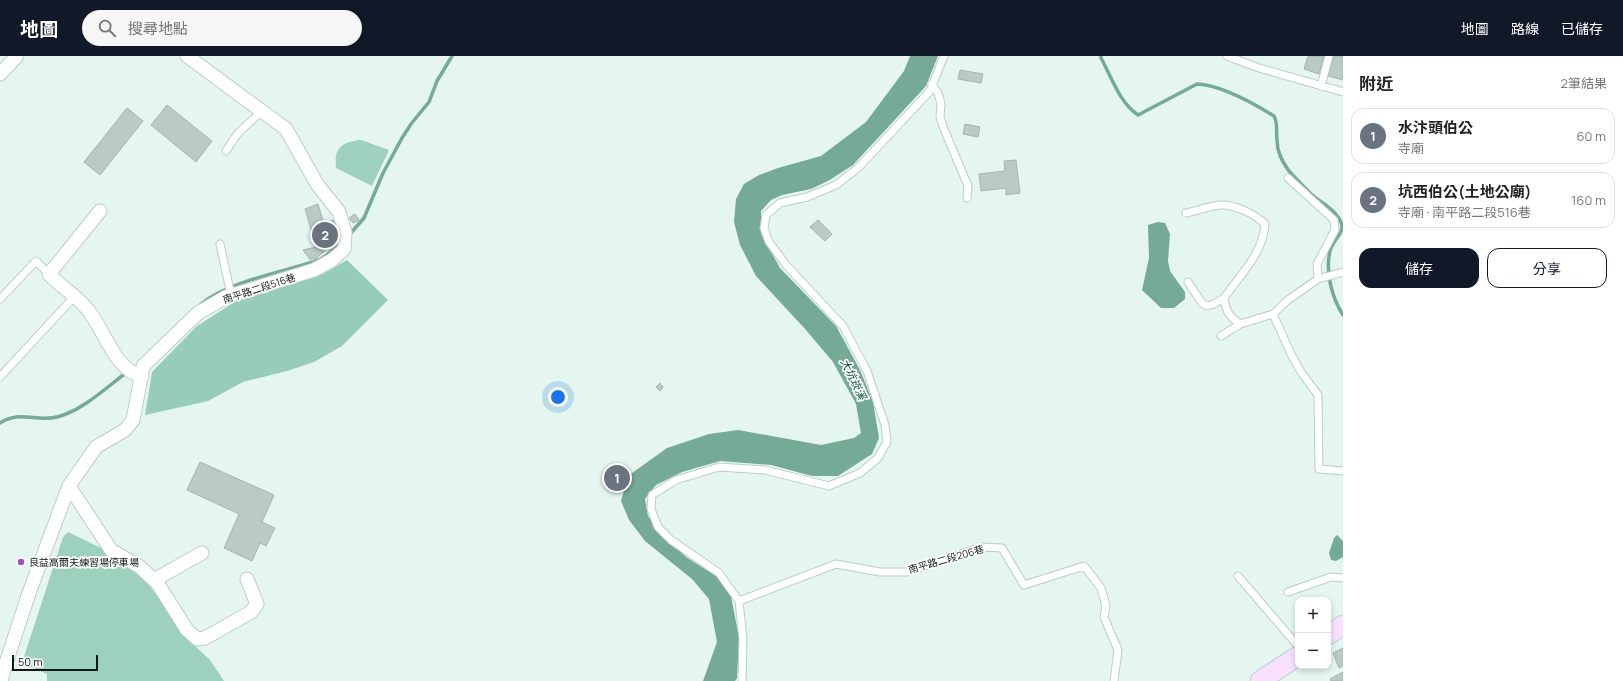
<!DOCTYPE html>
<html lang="zh-TW">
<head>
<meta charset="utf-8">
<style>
	:root { --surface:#fff; --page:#f6f6f6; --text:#222; --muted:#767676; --line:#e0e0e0; --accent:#111827 }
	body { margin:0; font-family:Manrope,"Noto Sans TC",sans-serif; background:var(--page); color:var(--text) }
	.controls { position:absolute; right:12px; bottom:12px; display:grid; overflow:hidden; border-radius:8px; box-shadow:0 2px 6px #0003 }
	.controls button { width:36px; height:36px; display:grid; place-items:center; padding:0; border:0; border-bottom:1px solid var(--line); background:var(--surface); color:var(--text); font:20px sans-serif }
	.scale { position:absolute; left:12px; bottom:10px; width:86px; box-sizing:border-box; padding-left:4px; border:2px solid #101714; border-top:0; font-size:11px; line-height:14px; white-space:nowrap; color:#101714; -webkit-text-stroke:3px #fff; paint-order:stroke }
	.you { position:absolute; left:558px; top:341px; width:14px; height:14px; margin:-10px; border:3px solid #fff; border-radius:50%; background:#1a73e8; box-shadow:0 0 0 6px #1a73e833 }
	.badge { display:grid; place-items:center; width:26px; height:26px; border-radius:50%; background:var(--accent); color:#fff; font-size:13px; font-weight:700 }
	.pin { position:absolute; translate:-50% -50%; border:2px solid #fff; box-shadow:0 1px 4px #0006 }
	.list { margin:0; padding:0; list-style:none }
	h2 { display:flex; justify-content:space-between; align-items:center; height:52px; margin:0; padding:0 16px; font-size:17px }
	h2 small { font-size:13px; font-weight:400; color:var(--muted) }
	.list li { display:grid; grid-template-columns:26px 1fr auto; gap:12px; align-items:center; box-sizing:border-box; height:56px; margin:0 8px 8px; padding:0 8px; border:1px solid var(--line); border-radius:12px }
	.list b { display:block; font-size:15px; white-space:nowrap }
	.list p { margin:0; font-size:13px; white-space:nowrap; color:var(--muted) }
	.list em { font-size:13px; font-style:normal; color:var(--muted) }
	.actions { display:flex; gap:8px; padding:12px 16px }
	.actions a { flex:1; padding:9px 0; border:1px solid var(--accent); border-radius:12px; text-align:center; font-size:14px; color:var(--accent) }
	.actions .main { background:var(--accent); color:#fff }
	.icon { flex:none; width:22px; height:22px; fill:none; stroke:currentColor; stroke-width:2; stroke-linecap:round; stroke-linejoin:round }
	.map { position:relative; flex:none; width:1343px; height:625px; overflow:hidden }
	header { display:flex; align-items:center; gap:24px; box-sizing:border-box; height:56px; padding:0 20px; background:var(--accent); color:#fff }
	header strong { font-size:19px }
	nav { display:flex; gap:22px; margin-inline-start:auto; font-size:14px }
	.search { width:280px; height:36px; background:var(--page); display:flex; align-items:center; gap:10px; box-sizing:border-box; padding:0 14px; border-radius:22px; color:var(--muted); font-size:15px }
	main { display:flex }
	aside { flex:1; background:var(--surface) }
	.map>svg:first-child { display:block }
</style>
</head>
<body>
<header>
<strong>地圖</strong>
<div class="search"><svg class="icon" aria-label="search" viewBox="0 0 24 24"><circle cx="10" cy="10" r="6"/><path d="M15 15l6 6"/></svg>搜尋地點</div>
<nav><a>地圖</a><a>路線</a><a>已儲存</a></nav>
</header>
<main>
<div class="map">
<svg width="1343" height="625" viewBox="0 0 1343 625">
	<rect width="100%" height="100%" fill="#e4f6ef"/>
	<path fill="#9dd0bd" d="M361 84 389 94 372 130 336 112C334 92 341 86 361 84Z
		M68 476 101 492 143 520 174 564 193 588 210 604 224 625H47V618L22 607 63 481Z"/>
	<path fill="#96ccb9" d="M347 204 388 244 342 290 314 306 287 315 243 326 208 345 145 359 152 316 197 270 233 247 323 218Z"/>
	<path fill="#75aa97" d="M910 0H938L926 30 853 109 828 125 811 133 782 139 771 144 761 155V178L780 212 836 270 860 314 873 346 879 382 872 398 838 420H812L771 409 720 405 682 416 656 429 645 443 648 460 662 479 686 501 716 520 731 540 739 582 737 622 735 625H703L717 586 709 543 692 523 645 485 629 464 621 445 628 420 667 392 709 378 738 374 821 389 854 382 861 377 856 348 833 306 806 274 756 220 740 189 734 166 736 143 744 128 759 119 778 112 821 100 866 66 904 15Z
		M1158 166 1165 167 1170 178 1168 205 1170 215 1185 236V243L1174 252H1161L1142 234 1149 202 1148 169Z
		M1337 479 1343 485V501L1336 505 1331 504 1329 497 1334 482Z"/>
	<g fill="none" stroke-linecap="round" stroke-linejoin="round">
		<path stroke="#75aa97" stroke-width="3.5" d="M1101 0V2C1112 22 1119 46 1138 59L1197 28C1221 29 1253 47 1274 60 1278 67 1276 76 1277 84 1277 96 1282 105 1289 115 1295 122 1303 130 1310 137 1320 147 1338 154 1342 169 1343 179 1332 185 1330 195 1325 216 1332 242 1343 259
			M349 179 364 162 383 117 402 82 411 68 429 46 437 25 452 0
			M201 248C229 225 284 216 319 204L327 199 340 188
			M0 367C19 354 36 366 57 361 82 355 107 331 127 316"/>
	</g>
	<path fill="#bacbc5" stroke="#a3b5ae" d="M1308 0H1324L1319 18 1304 13Z
		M1334 0H1343V24L1328 20Z
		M960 14 983 18 981 27 958 23Z
		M167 49 212 85 196 106 151 69Z
		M127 52 143 65 100 119 84 106Z
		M965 68 980 71 978 81 963 78Z
		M1016 104 1020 137 1006 139V132L981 135 979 118 1005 115 1004 105Z
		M318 148 324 168 334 164 338 176V183L312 206 303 194 316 191 305 153Z
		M355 158 359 164 353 167 349 162Z
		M818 164 832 178 825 185 810 171Z
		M660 327 663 331 660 335 656 331Z
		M200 406 274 439 262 466 275 472 266 490 260 487 252 505 224 492 239 458 187 434Z
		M1343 592V610L1339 612 1333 597Z
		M1343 616V625H1331L1330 623Z"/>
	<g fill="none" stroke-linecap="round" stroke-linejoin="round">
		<defs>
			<path id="lane" d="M1227 0 1259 12 1343 36
				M932 28 938 37 941 48 940 61 944 73 968 130 967 142
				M1321 30 1329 0
				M226 95 238 77 262 55
				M1288 122 1334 164 1335 174 1317 208 1318 223
				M1186 157C1197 155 1209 150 1220 149 1234 148 1255 158 1265 168 1263 198 1240 219 1224 242 1226 256 1229 260 1240 268L1273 258 1288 244 1318 223 1343 216
				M220 188 231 239
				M1188 226 1202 247 1207 250 1214 248 1224 242
				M0 243 36 205 49 218
				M1273 258 1291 298 1301 316 1318 339 1319 413 1343 415
				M1221 280 1240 268
				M0 321 74 241
				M1238 520 1298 590
				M1288 536 1331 521 1343 522
				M739 545 836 508 880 516H907L981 491 1002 492 1024 529 1084 510 1101 532 1106 550 1104 561 1118 594 1114 625
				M742 625 743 583 739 545 719 517 671 484 658 471 651 453 652 439 676 424 719 411 765 414 829 430 860 417 878 402 887 386 885 369 867 315 843 270 787 210 769 186 764 172 766 159 780 147 807 141 836 129 859 111 930 35 944 0"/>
			<path id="street" d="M0 18 17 0
				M100 155 49 218C61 231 77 240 88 254 104 273 115 315 142 320
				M69 430 111 494 140 511 158 528 187 574 197 583 205 582 251 556 257 548 247 523
				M154 524 202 497
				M1 625 7 604 29 537 69 430 96 391 125 374 133 364 143 310 198 257 226 241 314 214 332 204 344 193 345 176 339 156 317 128 286 73 187 0"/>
			<path id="secondary" d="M1328 579 1343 569
				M1260 625 1298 600"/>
		</defs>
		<use href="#lane" stroke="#bccdc6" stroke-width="9"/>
		<use href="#street" stroke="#bccdc6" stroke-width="15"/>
		<use href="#secondary" stroke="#bccdc6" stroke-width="21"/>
		<use href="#lane" stroke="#fff" stroke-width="7"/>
		<use href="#street" stroke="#fff" stroke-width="13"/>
		<use href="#secondary" stroke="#f7e1fe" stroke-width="19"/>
	</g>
	<circle fill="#a24fbd" stroke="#fff" stroke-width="1.5" cx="21" cy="506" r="4"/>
	<g text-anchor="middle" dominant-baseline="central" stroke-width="3.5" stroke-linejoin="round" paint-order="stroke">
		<g font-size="10" fill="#101714" stroke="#fff">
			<text transform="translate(259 232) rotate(-18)">南平路二段516巷</text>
			<text transform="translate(946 503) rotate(-16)">南平路二段206巷</text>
		</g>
		<g font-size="10" fill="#101714" stroke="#fff" text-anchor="start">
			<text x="29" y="506">良益高爾夫練習場停車場</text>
		</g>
		<g font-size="11" font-style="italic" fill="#024f3c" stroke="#fff">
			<text transform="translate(854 323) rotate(64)">大坑崁溪</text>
		</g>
	</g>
</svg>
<div class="controls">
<button>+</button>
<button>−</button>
</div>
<div class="scale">50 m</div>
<div class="you"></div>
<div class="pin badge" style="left:617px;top:422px;background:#6b7280">1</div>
<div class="pin badge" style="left:325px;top:179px;background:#6b7280">2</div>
</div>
<aside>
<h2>附近<small>2筆結果</small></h2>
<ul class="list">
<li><span class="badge" style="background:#6b7280">1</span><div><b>水汴頭伯公</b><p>寺廟</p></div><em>60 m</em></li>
<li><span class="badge" style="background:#6b7280">2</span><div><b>坑西伯公(土地公廟)</b><p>寺廟 · 南平路二段516巷</p></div><em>160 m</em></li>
</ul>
<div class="actions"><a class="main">儲存</a><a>分享</a></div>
</aside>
</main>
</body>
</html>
